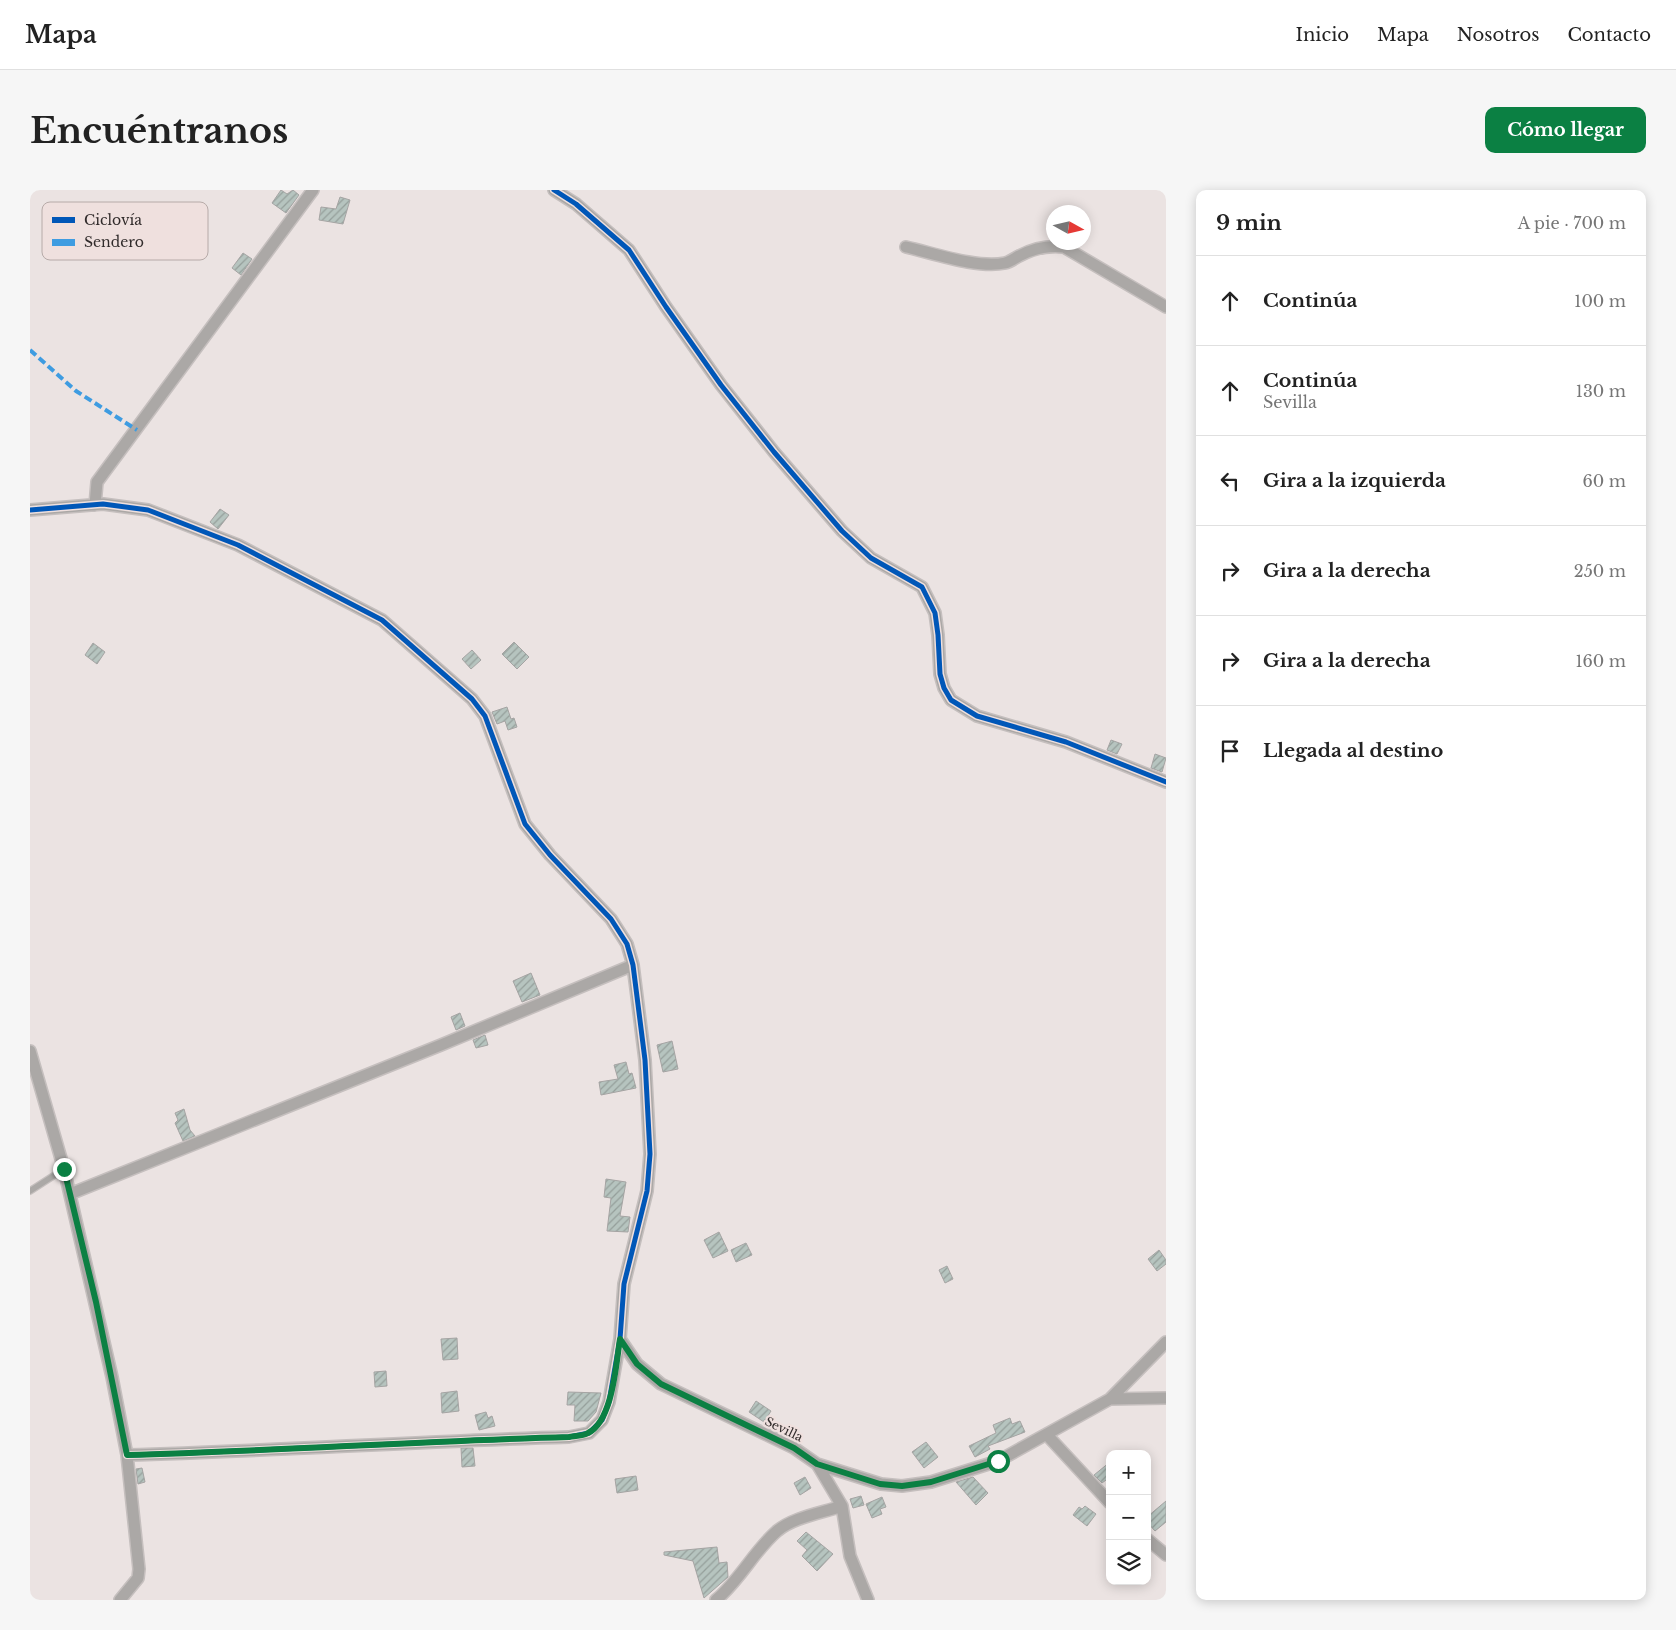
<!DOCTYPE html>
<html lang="es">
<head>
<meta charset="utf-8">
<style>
	:root { --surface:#fff; --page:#f6f6f6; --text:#222; --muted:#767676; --line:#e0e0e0; --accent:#0b8043 }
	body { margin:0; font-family:"Libre Baskerville",serif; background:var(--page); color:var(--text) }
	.controls { position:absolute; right:15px; bottom:15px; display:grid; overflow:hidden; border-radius:10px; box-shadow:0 2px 12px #0003 }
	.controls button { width:45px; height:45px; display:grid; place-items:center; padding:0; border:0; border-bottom:1px solid var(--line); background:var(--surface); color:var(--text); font:25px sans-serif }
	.compass { position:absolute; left:1016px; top:15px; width:45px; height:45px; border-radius:50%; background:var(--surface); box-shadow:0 2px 12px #0003; rotate:98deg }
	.stop { position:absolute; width:15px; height:15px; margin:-11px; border:4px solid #0b8043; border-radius:50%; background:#fff }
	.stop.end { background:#0b8043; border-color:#fff; box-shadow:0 1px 5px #0008 }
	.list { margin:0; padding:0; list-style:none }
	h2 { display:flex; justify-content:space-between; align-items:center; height:65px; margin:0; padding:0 20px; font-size:21px }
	h2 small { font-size:16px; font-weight:400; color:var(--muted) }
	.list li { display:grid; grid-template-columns:32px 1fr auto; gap:15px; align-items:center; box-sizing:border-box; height:90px; padding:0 20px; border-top:1px solid var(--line) }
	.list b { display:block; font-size:19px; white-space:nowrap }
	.list p { margin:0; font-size:16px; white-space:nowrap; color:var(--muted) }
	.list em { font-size:16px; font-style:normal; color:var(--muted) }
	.icon { flex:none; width:28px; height:28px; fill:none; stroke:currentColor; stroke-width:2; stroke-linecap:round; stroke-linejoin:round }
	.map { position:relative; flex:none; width:1136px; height:1410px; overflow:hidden; border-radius:10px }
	header { display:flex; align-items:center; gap:30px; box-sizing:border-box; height:70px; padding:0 25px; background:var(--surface); border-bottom:1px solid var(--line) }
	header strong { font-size:24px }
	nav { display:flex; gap:28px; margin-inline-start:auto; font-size:18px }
	.intro { display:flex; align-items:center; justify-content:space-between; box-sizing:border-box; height:120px; padding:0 30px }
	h1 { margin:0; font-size:35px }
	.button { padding:12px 22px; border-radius:10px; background:var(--accent); color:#fff; font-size:18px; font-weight:700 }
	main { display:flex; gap:30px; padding:0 30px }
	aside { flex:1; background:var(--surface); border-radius:10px; box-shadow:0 2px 12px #0003 }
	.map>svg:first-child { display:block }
</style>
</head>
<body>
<header>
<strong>Mapa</strong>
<nav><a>Inicio</a><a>Mapa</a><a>Nosotros</a><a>Contacto</a></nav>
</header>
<div class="intro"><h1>Encuéntranos</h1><a class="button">Cómo llegar</a></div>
<main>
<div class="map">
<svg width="1136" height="1410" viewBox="0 0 1136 1410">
	<defs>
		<pattern id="building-hatch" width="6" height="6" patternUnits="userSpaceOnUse" patternTransform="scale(1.25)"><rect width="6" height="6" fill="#b6c4bf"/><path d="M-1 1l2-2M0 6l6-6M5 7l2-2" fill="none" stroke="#959f9b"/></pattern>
	</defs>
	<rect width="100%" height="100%" fill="#ebe3e2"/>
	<path fill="url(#building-hatch)" stroke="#a5a4a3" d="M251 0 257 4 263 0 269 5 256 23 242 13Z
		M310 7 320 10 313 34 289 30 291 17 306 19Z
		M213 63 222 69 211 85 202 78Z
		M190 319 199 325 188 339 180 332Z
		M484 452 499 467 487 479 472 464Z
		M63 453 75 462 67 474 55 465Z
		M442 460 451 470 441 479 432 469Z
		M477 517 481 529 484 528 487 537 478 540 475 531 467 534 462 522Z
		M1081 550 1092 554 1087 564 1077 560Z
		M1125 564 1136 568 1132 582 1121 578Z
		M501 783 510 805 492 812 483 791Z
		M430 823 435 836 426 840 421 827Z
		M455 845 458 855 446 858 443 850Z
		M642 851 648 879 633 882 627 855Z
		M596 872 599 884 602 883 606 898 571 905 569 892 588 889 584 875Z
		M154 919 160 940 165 946 153 951 145 933 148 930 145 923Z
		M576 989 596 992 590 1026 600 1027 598 1042 577 1041 581 1008 574 1007Z
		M689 1042 698 1061 683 1068 674 1050Z
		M716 1053 722 1065 706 1072 701 1060Z
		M1129 1060 1136 1070V1074L1127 1081 1118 1069Z
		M917 1076 923 1089 915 1093 909 1080Z
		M427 1148 428 1169 413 1170 411 1149Z
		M356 1181 357 1196 345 1197 344 1182Z
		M427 1201 429 1221 412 1223 411 1203Z
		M538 1202 571 1203 566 1222 558 1231H544L545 1215H537Z
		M726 1211 741 1221 734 1232 719 1222Z
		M456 1222 458 1228 462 1226 465 1236 449 1240 445 1225Z
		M980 1228 982 1234 990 1231 995 1242 958 1256 960 1259 945 1267 939 1256 966 1243 963 1235Z
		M896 1252 908 1267 894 1278 882 1262Z
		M431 1258H443L445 1276 432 1277Z
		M1080 1272V1287L1072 1293 1064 1285Z
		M112 1278 115 1292 108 1294 106 1279Z
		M606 1286 608 1300 587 1303 585 1289Z
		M775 1287 781 1298 770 1305 764 1293Z
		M943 1287 958 1303 946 1315 926 1292Z
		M831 1306 834 1315 823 1318 820 1309Z
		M852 1307 856 1317 850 1319 852 1324 842 1328 836 1314Z
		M1136 1311V1332L1125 1341 1117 1332V1327Z
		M1055 1316 1066 1324 1057 1336 1043 1325 1049 1317 1052 1319Z
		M776 1342 803 1364 787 1381 772 1366 777 1360 767 1351Z
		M687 1357 689 1373 697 1372 698 1387 674 1408 663 1371 634 1365V1362Z"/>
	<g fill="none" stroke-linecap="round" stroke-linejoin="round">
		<defs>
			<path id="service" d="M0 1001 34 979"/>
			<path id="minor" d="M524 0 546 14 599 60 636 117 691 195 744 262 812 341 841 368 892 397 905 423 908 445 910 484 914 498 921 510 947 526 1036 552 1136 592
				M876 57C903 63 948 79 975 73 980 72 985 68 989 66 1004 58 1018 55 1034 57L1136 117
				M65 315 67 292 283 0
				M0 320 73 314 118 320 208 355 352 430 442 509 455 526 495 634 520 665 581 729 597 754 603 775 615 870 620 964 617 1001 594 1094 590 1149 579 1212 572 1230 559 1243 539 1247C391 1251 244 1261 97 1265
				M0 861 34 979 82 1187 97 1265 109 1379 108 1388 90 1410
				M40 1004 411 855 603 775
				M590 1149 607 1174 631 1194 764 1258 787 1274 812 1316 820 1366 838 1410
				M1080 1209 1136 1208
				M1017 1245 1080 1313
				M787 1274 851 1294 872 1296 901 1292 968 1271 1080 1209 1136 1152
				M1117 1349 1136 1365
				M686 1410C710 1390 724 1361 747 1341 764 1327 792 1323 812 1316"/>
		</defs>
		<use href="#service" stroke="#c5bfbe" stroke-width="8"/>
		<use href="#minor" stroke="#c5bfbe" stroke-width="14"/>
		<use href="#service" stroke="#aba8a6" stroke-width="5.5"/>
		<use href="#minor" stroke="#aba8a6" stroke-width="11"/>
		<path stroke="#3e9ce1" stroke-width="4" stroke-dasharray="8 4" stroke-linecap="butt" d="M0 160 46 201 107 240"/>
		<defs>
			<path id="cycleway" d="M524 0 546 14 599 60 636 117 691 195 744 262 812 341 841 368 892 397 905 423 908 445 910 484 914 498 921 510 947 526 1036 552 1136 592
				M0 320 73 314 118 320 208 355 352 430 442 509 455 526 495 634 520 665 581 729 597 754 603 775 615 870 620 964 617 1001 594 1094 590 1149 579 1212 572 1230 559 1243 539 1247C391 1251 244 1261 97 1265"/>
		</defs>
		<use href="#cycleway" stroke="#efe0de" stroke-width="8"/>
		<use href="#cycleway" stroke="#0057b8" stroke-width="5"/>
	</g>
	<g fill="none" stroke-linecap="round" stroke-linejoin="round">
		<path stroke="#0b8043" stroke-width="6" d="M34 979 66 1112 97 1265C244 1261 391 1251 539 1247 545 1246 553 1246 558 1243 583 1231 586 1173 590 1149L607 1174 631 1194 764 1258 787 1274 850 1294 872 1296 901 1292 968 1271"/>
	</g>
	<g text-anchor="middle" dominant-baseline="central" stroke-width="4.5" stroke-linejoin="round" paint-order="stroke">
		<g font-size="12" fill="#312b2b" stroke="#efe0de">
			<text transform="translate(754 1239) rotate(26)">Sevilla</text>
		</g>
	</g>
	<rect x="12" y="12" width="166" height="58" rx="8" fill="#efe0de" stroke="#b6aaa8" stroke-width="1"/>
	<rect x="22" y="27" width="23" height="6" fill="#0057b8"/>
	<rect x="22" y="49" width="23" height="7" fill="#3e9ce1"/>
	<g font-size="14" fill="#312b2b">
		<text x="54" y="35">Ciclovía</text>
		<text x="54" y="57">Sendero</text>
	</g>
</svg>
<div class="controls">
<button>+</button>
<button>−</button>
<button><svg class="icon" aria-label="layers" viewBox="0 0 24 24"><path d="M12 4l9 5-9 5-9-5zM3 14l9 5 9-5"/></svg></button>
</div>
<svg class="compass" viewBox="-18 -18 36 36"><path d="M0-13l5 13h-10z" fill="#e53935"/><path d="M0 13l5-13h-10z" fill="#767676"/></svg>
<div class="stop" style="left:968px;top:1271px"></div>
<div class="stop end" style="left:34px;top:979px"></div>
</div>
<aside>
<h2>9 min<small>A pie · 700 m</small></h2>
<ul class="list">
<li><svg class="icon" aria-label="ahead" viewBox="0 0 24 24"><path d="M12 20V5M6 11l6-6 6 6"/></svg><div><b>Continúa</b></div><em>100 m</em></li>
<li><svg class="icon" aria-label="ahead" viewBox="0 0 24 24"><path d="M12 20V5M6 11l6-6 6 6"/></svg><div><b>Continúa</b><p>Sevilla</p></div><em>130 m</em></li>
<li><svg class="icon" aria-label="left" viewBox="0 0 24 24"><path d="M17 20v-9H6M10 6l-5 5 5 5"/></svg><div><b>Gira a la izquierda</b></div><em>60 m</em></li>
<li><svg class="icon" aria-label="right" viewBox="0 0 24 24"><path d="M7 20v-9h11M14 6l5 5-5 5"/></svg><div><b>Gira a la derecha</b></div><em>250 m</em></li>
<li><svg class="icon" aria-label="right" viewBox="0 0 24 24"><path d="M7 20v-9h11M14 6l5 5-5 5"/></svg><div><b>Gira a la derecha</b></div><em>160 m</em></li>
<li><svg class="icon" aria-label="arrive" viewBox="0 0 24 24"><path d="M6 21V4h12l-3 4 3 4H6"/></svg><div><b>Llegada al destino</b></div></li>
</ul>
</aside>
</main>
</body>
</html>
